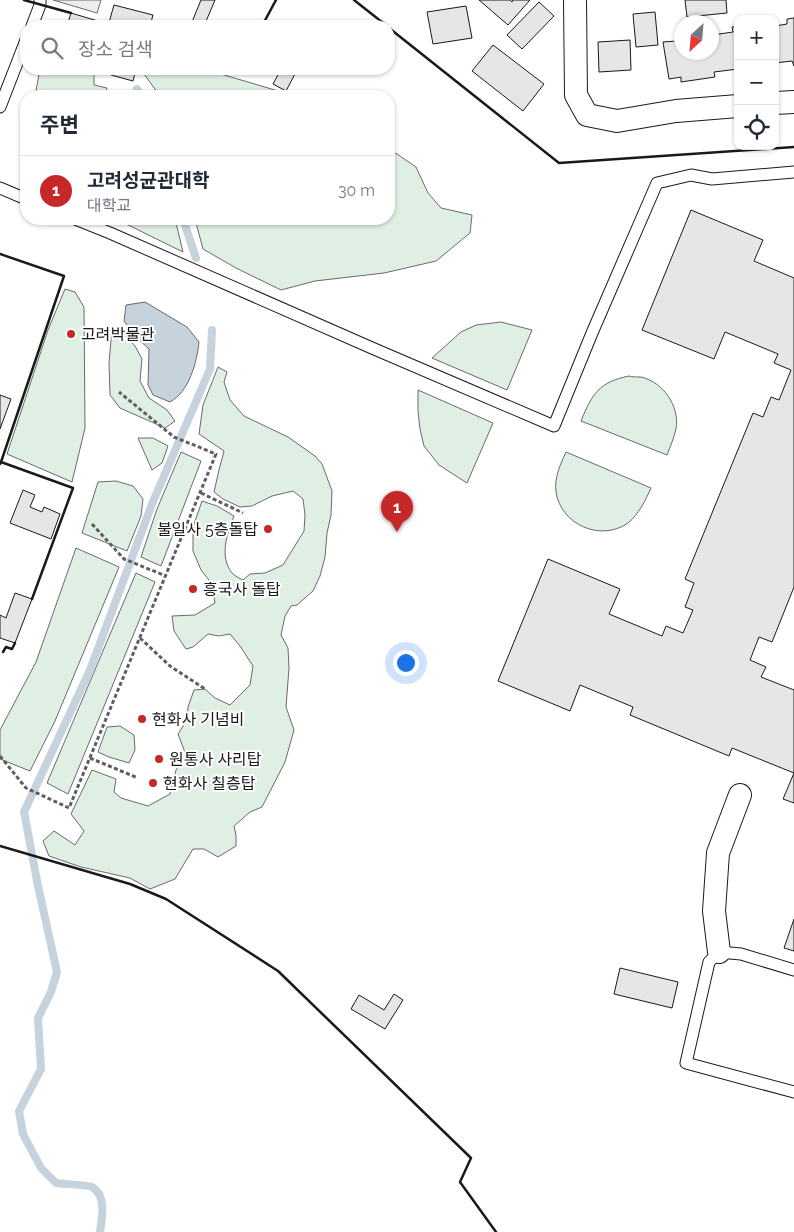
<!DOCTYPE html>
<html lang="ko">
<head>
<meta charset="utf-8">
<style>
	:root { --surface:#fff; --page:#f6f6f7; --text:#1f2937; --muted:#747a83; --line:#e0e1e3; --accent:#c62828 }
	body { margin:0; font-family:Raleway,"Noto Sans KR",sans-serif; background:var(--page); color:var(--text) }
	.controls { position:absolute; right:15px; top:15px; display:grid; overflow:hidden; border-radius:10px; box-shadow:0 1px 4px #0004 }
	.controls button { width:45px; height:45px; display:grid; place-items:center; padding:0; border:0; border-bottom:1px solid var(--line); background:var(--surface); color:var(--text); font:25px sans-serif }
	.compass { position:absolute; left:674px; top:15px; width:45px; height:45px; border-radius:50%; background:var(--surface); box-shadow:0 1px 4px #0004; rotate:206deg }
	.you { position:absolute; left:405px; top:662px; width:18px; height:18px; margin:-12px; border:4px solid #fff; border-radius:50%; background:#1a73e8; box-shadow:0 0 0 8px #1a73e833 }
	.badge { display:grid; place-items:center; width:32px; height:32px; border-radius:50%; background:var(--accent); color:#fff; font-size:16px; font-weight:700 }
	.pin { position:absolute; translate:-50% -41px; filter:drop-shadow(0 1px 2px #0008) }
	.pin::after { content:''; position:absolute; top:26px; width:18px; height:15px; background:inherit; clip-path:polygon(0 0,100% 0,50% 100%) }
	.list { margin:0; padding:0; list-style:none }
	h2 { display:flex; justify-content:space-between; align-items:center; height:65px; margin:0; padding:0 20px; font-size:21px }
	h2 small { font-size:16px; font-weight:400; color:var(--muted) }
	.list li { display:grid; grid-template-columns:32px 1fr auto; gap:15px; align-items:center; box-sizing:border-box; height:70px; padding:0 20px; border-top:1px solid var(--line) }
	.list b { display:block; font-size:19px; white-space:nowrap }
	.list p { margin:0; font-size:16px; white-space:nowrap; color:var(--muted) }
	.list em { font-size:16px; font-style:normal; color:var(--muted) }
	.icon { flex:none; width:28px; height:28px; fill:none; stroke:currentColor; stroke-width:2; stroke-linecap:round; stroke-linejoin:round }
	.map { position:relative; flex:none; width:794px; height:1232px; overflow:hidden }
	.search { position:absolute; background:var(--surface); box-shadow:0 1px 4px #0004; left:20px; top:20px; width:375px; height:55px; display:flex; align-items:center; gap:12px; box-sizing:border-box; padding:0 18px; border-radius:20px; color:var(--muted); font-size:19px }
	.panel { position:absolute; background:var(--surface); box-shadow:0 1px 4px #0004; left:20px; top:90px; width:375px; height:135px; border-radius:20px }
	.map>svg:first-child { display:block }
</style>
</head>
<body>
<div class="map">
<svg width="794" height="1232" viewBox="0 0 794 1232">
	<rect width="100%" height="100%" fill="#fff"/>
	<path fill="#e0efe3" stroke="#6a6a6a" d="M40 69H89L94 71V85L107 88 104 96H35Z
		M148 69H204L295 96H160L144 74Z
		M389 151 397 154 416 167 428 193 441 208 472 215 470 233 436 261 384 273 315 281 281 290 236 268 203 249 195 219H389Z
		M116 219H175L183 252Z
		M65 289 75 292 84 307 85 428 72 482 7 454 48 330Z
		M501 322 532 330 507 390 432 358 461 332 476 325Z
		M112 328 123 333 135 346 142 359 140 381 149 398 167 410 175 421 165 428 120 408 110 395 109 363Z
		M218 367 227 372 224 382 230 400 244 416 288 437 315 456 322 464 332 491 331 515 327 533 325 557 320 576 313 591 297 605 291 606 285 616 281 635 288 648 289 668 286 707 294 730 285 762 262 807 250 812 234 826 236 835V846L218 857 204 849H193L175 879 150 889 130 878 81 867 49 856 43 841 54 831 75 845 84 831 71 814 92 770 116 779 114 792 121 798 148 806 170 794 176 770 186 755 178 734 187 720 188 707 194 690 205 689 215 698 230 705 250 685 253 666 240 646 230 634 219 636 208 634 193 647 186 649 174 631 172 616 195 615 215 603 212 584 201 570 193 551V527L202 501 217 506 234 516C227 534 219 556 232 573 235 576 239 578 243 580L250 574 265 573 283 565 304 531 305 515 303 499 293 491 272 496 252 506 240 507 223 499 214 492 219 470 224 451 199 434 203 405Z
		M629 376C632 377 637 377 641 377 663 382 680 406 676 429 674 438 670 447 667 455L581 421C592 394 599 382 629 376Z
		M418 390 493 423 467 483 439 465 424 446 420 429 418 411Z
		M138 438H153L168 446 162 463 152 470Z
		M181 452 201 461 161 566 141 557 157 509Z
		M566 452 651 488C645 501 639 514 628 523 601 542 561 525 556 492 554 478 560 465 566 452Z
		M116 481 133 486 143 499 141 516 127 551 82 533 98 482Z
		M76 548 119 567 55 721 30 771 0 759V730L36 662Z
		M136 573 155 582 68 794 47 783Z
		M120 726 134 735 135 750 129 763 109 757 98 752 107 727Z"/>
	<path fill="#ededed" stroke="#6a6a6a" d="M53 0H101L97 13Z"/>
	<path fill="#c6d2dc" stroke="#6a6a6a" d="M145 302 187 327 199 342C197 362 189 392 170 402L153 395 148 385 149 349 135 336 124 321 126 305Z"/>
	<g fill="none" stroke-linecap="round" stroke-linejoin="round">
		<path stroke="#c6d2dc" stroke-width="8" d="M137 89 142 96
			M183 219 196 258
			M100 1232C102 1218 107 1196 92 1187 89 1185 62 1184 56 1183L41 1168 23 1134 19 1111 41 1069 38 1018 51 992 57 972 38 886 24 812 90 670 152 504 210 369 212 330"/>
	</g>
	<path fill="#e6e6e6" stroke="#1a1a1a" d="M201 0H215L204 26 192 22Z
		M479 0H510L512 2 513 0H530L508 25Z
		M685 0H726L727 13 687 17Z
		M539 2 554 16 522 49 507 35Z
		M114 5 153 15 150 26H108Z
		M466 6 472 38 433 44 427 12Z
		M655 12 658 45 636 47 633 14Z
		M71 13 108 24 107 26H67Z
		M794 18V66L792 61 775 63V26L787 24V19Z
		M738 26V69L714 72 715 77 681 82V77L669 79 663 42 676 41 675 36 682 35V52H712V35L733 32 732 27Z
		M630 40 631 70 599 72 598 42Z
		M493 45 544 84 523 111 472 71Z
		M113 69H136L133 81 111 75Z
		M281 69H290L296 72 286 91 273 84Z
		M691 210 763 240 754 261 794 278V587L772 642 759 637 750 660 766 667 761 677 794 690V803L783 799 794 773 732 748 729 756 630 715 633 707 580 685 570 711 498 681 548 559 620 589 609 614 662 636 666 626 683 633 693 610 685 607 694 583 685 579 753 413 763 417 771 397 779 400 791 370 774 363 778 354 725 332 714 359 642 330Z
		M0 395 11 399 0 429Z
		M23 490 35 495 30 507 42 512 44 507 60 514 51 539 10 523Z
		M15 593 32 599 15 643 0 638V615L6 618Z
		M794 919V951L784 948Z
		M620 968 678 982 672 1008 614 994Z
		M394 994 403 1000 385 1029 351 1009 359 995 384 1010Z"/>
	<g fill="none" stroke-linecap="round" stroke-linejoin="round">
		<defs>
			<path id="lane" d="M32 26 40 5V0
				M0 107 26 40
				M0 188 26 199
				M75 219 110 233 372 348 554 426 592 333 657 183 691 175 712 179 794 172
				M794 970 741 954 719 952 709 962 686 1063 794 1092"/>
			<path id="street" d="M575 0 576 95 587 115 617 121 676 111 738 106
				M775 103 794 102
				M719 952 714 911 718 853 740 795"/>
		</defs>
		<use href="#lane" stroke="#1a1a1a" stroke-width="13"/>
		<use href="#street" stroke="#1a1a1a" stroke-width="24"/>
		<path stroke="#5f5f5f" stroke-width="3" stroke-dasharray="4 2.5" stroke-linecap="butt" d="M201 493 243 513
			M92 524 124 559 166 576
			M140 638 170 666 205 689
			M0 756 26 788 69 808 216 454 174 437 119 392
			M90 758 138 778"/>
		<use href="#lane" stroke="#fff" stroke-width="11"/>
		<use href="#street" stroke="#fff" stroke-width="22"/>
		<path stroke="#1a1a1a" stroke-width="2.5" d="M24 0 71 13
			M354 0 387 26
			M262 26 276 0
			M389 28 559 163 794 147
			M0 254 64 276 1 462
			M0 464 1 462 73 488 32 599
			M3 652 6 647 12 649 15 643
			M0 846 130 884 166 899 278 971 471 1158 460 1182 496 1232"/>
	</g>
	<g fill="#c62828" stroke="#fff" stroke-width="2">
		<circle cx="71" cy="334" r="5"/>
		<circle cx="268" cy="529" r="5"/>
		<circle cx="193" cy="589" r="5"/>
		<circle cx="142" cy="719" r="5"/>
		<circle cx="159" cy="759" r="5"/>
		<circle cx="153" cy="783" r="5"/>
	</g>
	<g text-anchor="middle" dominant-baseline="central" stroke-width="4" stroke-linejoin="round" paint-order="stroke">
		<g font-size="16" fill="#1a1a1a" stroke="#fff" text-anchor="start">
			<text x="81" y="334">고려박물관</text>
			<text x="258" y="529" text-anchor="end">불일사 5층돌탑</text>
			<text x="203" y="589">흥국사 돌탑</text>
			<text x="152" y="719">현화사 기념비</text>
			<text x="169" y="759">원통사 사리탑</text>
			<text x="163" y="783">현화사 칠층탑</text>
		</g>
	</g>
</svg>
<div class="controls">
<button>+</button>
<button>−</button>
<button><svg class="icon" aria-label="locate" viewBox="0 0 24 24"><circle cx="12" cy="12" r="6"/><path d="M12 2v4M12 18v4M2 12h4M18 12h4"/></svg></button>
</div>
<svg class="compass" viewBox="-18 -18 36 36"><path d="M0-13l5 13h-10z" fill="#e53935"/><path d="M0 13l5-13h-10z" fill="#747a83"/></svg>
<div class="you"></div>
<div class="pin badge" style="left:397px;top:532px">1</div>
<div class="search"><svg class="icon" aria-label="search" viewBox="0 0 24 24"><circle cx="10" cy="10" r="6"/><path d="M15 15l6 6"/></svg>장소 검색</div>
<section class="panel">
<h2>주변<small></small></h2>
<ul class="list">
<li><span class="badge">1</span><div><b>고려성균관대학</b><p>대학교</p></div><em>30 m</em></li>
</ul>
</section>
</div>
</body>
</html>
